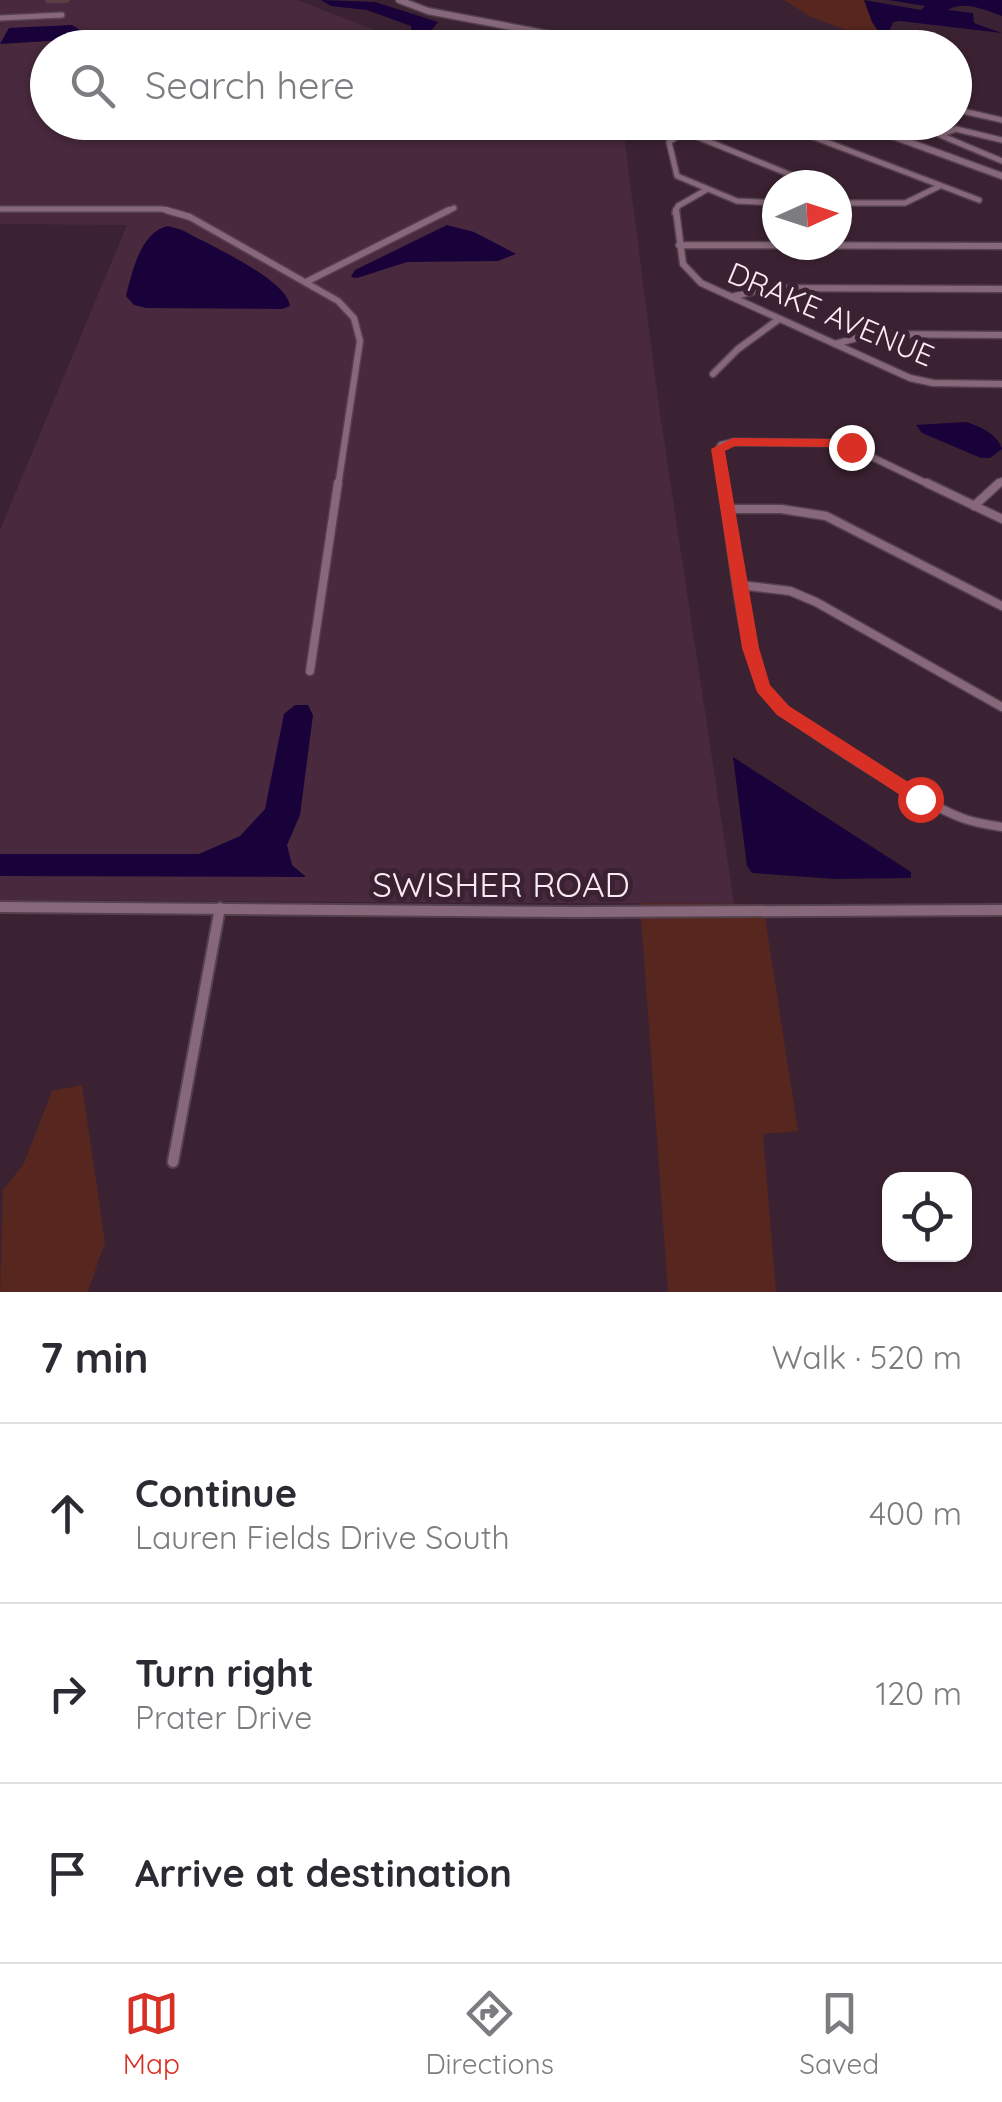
<!DOCTYPE html>
<html lang="en">
<head>
<meta charset="utf-8">
<style>
	:root { --surface:#fff; --page:#f7f7f7; --text:#2b2b33; --muted:#7c7c81; --line:#e1e1e2; --accent:#d93025 }
	body { margin:0; font-family:Quicksand,sans-serif; background:var(--page); color:var(--text) }
	.controls { position:absolute; right:30px; bottom:30px; display:grid; overflow:hidden; border-radius:20px; box-shadow:0 2px 8px #0004 }
	.controls button { width:90px; height:90px; display:grid; place-items:center; padding:0; border:0; border-bottom:2px solid var(--line); background:var(--surface); color:var(--text); font:50px sans-serif }
	.compass { position:absolute; left:762px; top:170px; width:90px; height:90px; border-radius:50%; background:var(--surface); box-shadow:0 2px 8px #0004; rotate:87deg }
	.stop { position:absolute; width:30px; height:30px; margin:-22px; border:8px solid #d93025; border-radius:50%; background:#fff }
	.stop.end { background:#d93025; border-color:#fff; box-shadow:0 2px 10px #0008 }
	.list { margin:0; padding:0; list-style:none }
	h2 { display:flex; justify-content:space-between; align-items:center; height:130px; margin:0; padding:0 40px; font-size:42px }
	h2 small { font-size:32px; font-weight:400; color:var(--muted) }
	.list li { display:grid; grid-template-columns:65px 1fr auto; gap:30px; align-items:center; box-sizing:border-box; height:180px; padding:0 40px; border-top:2px solid var(--line) }
	.list b { display:block; font-size:38px; white-space:nowrap }
	.list p { margin:0; font-size:32px; white-space:nowrap; color:var(--muted) }
	.list em { font-size:32px; font-style:normal; color:var(--muted) }
	.icon { flex:none; width:55px; height:55px; fill:none; stroke:currentColor; stroke-width:2; stroke-linecap:round; stroke-linejoin:round }
	.map { position:relative; flex:none; width:1002px; height:1292px; overflow:hidden }
	.search { position:absolute; background:var(--surface); box-shadow:0 2px 8px #0004; left:30px; right:30px; top:30px; height:110px; display:flex; align-items:center; gap:25px; box-sizing:border-box; padding:0 35px; border-radius:55px; color:var(--muted); font-size:38px }
	.sheet { height:670px; background:var(--surface) }
	nav { display:flex; justify-content:space-around; align-items:center; box-sizing:border-box; height:140px; border-top:2px solid var(--line); background:var(--surface); font-size:28px; color:var(--muted) }
	nav a { display:grid; justify-items:center; gap:5px }
	nav .on { color:var(--accent) }
	.map>svg:first-child { display:block }
</style>
</head>
<body>
<div class="map">
<svg width="1002" height="1292" viewBox="0 0 1002 1292">
	<rect width="100%" height="100%" fill="#3b2232"/>
	<path fill="#48293d" d="M0 0H297L419 47 48 48V122H612L623 127 659 407 734 904 0 900V530L127 225 0 224Z"/>
	<path fill="#56261f" d="M784 0H867L888 42H866L859 35 811 17Z
		M640 903 763 904 798 1131 763 1134 776 1292H668Z
		M82 1085 105 1242 88 1292H0L3 1190 24 1163 52 1091Z"/>
	<path fill="#19023a" d="M321 0 375 2 438 22 425 38 441 47 412 37 411 26 367 10 331 6Z
		M864 0 921 10 925 6 888 0H1002V16C985 10 964 0 948 10L973 13 974 23 1002 33 900 21 893 22 888 34 898 47H889L872 22Z
		M72 25 96 40 117 44 64 40 0 44 9 28Z
		M447 225 474 232 516 254 498 261 407 262 357 278 351 277 355 270Z
		M168 226 182 230C207 244 287 279 290 306L282 309 146 308 134 305 126 296C132 272 141 231 168 226Z
		M966 422C979 426 998 434 1002 449L990 458H981L922 433 916 425Z
		M295 705H308L313 715 300 815 287 845 292 865 306 877 0 876V854H199L240 836 265 809 284 714Z
		M733 757 911 872V878L835 879 752 873 747 866Z"/>
	<g fill="none" stroke-linecap="round" stroke-linejoin="round">
		<defs>
			<path id="street-far3" d="M0 18 62 15
				M954 109 1002 120
				M700 122 669 142 677 176 737 201 777 203
				M774 122 979 200
				M683 131 796 177 806 185
				M1002 140 956 129 940 135 1002 161
				M837 203H905L940 186
				M0 209H162L175 213
				M444 213 454 208
				M675 213 678 206 706 190"/>
			<path id="street-far2" d="M166 210 190 217 338 301 354 318 360 341 338 486
				M676 210 683 264 701 283 910 378 933 383 1002 384
				M679 245 1002 246
				M308 281 449 210
				M731 297 767 288 1002 289
				M835 344 871 334 1002 335
				M713 374 738 349 779 319
				M723 486 717 452 721 445 733 442 830 443 851 447 932 486
				M997 486 1002 481"/>
			<path id="street-far1" d="M722 483C732 539 739 638 762 686 779 719 926 806 965 819 976 823 990 825 1002 827
				M927 483 1002 519
				M974 506 999 483
				M727 509H781L826 516 1002 606
				M740 585 790 591 816 602 1002 707
				M310 671 338 483"/>
			<path id="street" d="M0 907 577 912 1002 910
				M173 1162 220 908"/>
			<path id="secondary" d="M399 0 428 11 622 48
				M854 122 1002 176"/>
		</defs>
		<use href="#street-far3" stroke="#55404e" stroke-width="8"/>
		<use href="#street-far2" stroke="#55404e" stroke-width="9"/>
		<use href="#street-far1" stroke="#55404e" stroke-width="11"/>
		<use href="#street" stroke="#55404e" stroke-width="14"/>
		<use href="#secondary" stroke="#55404e" stroke-width="9"/>
		<use href="#street-far3" stroke="#86687a" stroke-width="5"/>
		<use href="#street-far2" stroke="#86687a" stroke-width="6"/>
		<use href="#street-far1" stroke="#86687a" stroke-width="8"/>
		<use href="#street" stroke="#86687a" stroke-width="10"/>
		<use href="#secondary" stroke="#86687a" stroke-width="6"/>
	</g>
	<path fill="#5c3e45" d="M45 0H70L67 3H46Z"/>
	<path fill="#d93025" d="M733 438 830 439 858 447 851 451 830 447 735 446 725 451 759 648 770 685 789 706 927 794V804H914L777 715 757 692 742 648 711 449Z"/>
	<g text-anchor="middle" dominant-baseline="central" stroke-width="10" stroke-linejoin="round" paint-order="stroke">
		<g font-size="30" fill="#fbeaf4" stroke="#3b2232">
			<text transform="translate(831 314) rotate(23)">DRAKE AVENUE</text>
		</g>
		<g font-size="35" fill="#fbeaf4" stroke="#3b2232">
			<text x="501" y="884">SWISHER ROAD</text>
		</g>
	</g>
</svg>
<div class="controls">
<button><svg class="icon" aria-label="locate" viewBox="0 0 24 24"><circle cx="12" cy="12" r="6"/><path d="M12 2v4M12 18v4M2 12h4M18 12h4"/></svg></button>
</div>
<svg class="compass" viewBox="-18 -18 36 36"><path d="M0-13l5 13h-10z" fill="#e53935"/><path d="M0 13l5-13h-10z" fill="#7c7c81"/></svg>
<div class="stop" style="left:920px;top:799px"></div>
<div class="stop end" style="left:851px;top:447px"></div>
<div class="search"><svg class="icon" aria-label="search" viewBox="0 0 24 24"><circle cx="10" cy="10" r="6"/><path d="M15 15l6 6"/></svg>Search here</div>
</div>
<section class="sheet">
<h2>7 min<small>Walk · 520 m</small></h2>
<ul class="list">
<li><svg class="icon" aria-label="ahead" viewBox="0 0 24 24"><path d="M12 20V5M6 11l6-6 6 6"/></svg><div><b>Continue</b><p>Lauren Fields Drive South</p></div><em>400 m</em></li>
<li><svg class="icon" aria-label="right" viewBox="0 0 24 24"><path d="M7 20v-9h11M14 6l5 5-5 5"/></svg><div><b>Turn right</b><p>Prater Drive</p></div><em>120 m</em></li>
<li><svg class="icon" aria-label="arrive" viewBox="0 0 24 24"><path d="M6 21V4h12l-3 4 3 4H6"/></svg><div><b>Arrive at destination</b></div></li>
</ul>
</section>
<nav>
<a class="on"><svg class="icon" aria-label="map" viewBox="0 0 24 24"><path d="M3 6l6-2 6 2 6-2v14l-6 2-6-2-6 2zM9 4v14M15 6v14"/></svg>Map</a>
<a><svg class="icon" aria-label="directions" viewBox="0 0 24 24"><path d="M12 3l9 9-9 9-9-9zM9 14v-3h6M13 9l2 2-2 2"/></svg>Directions</a>
<a><svg class="icon" aria-label="saved" viewBox="0 0 24 24"><path d="M7 4h10v16l-5-4-5 4z"/></svg>Saved</a>
</nav>
</body>
</html>
